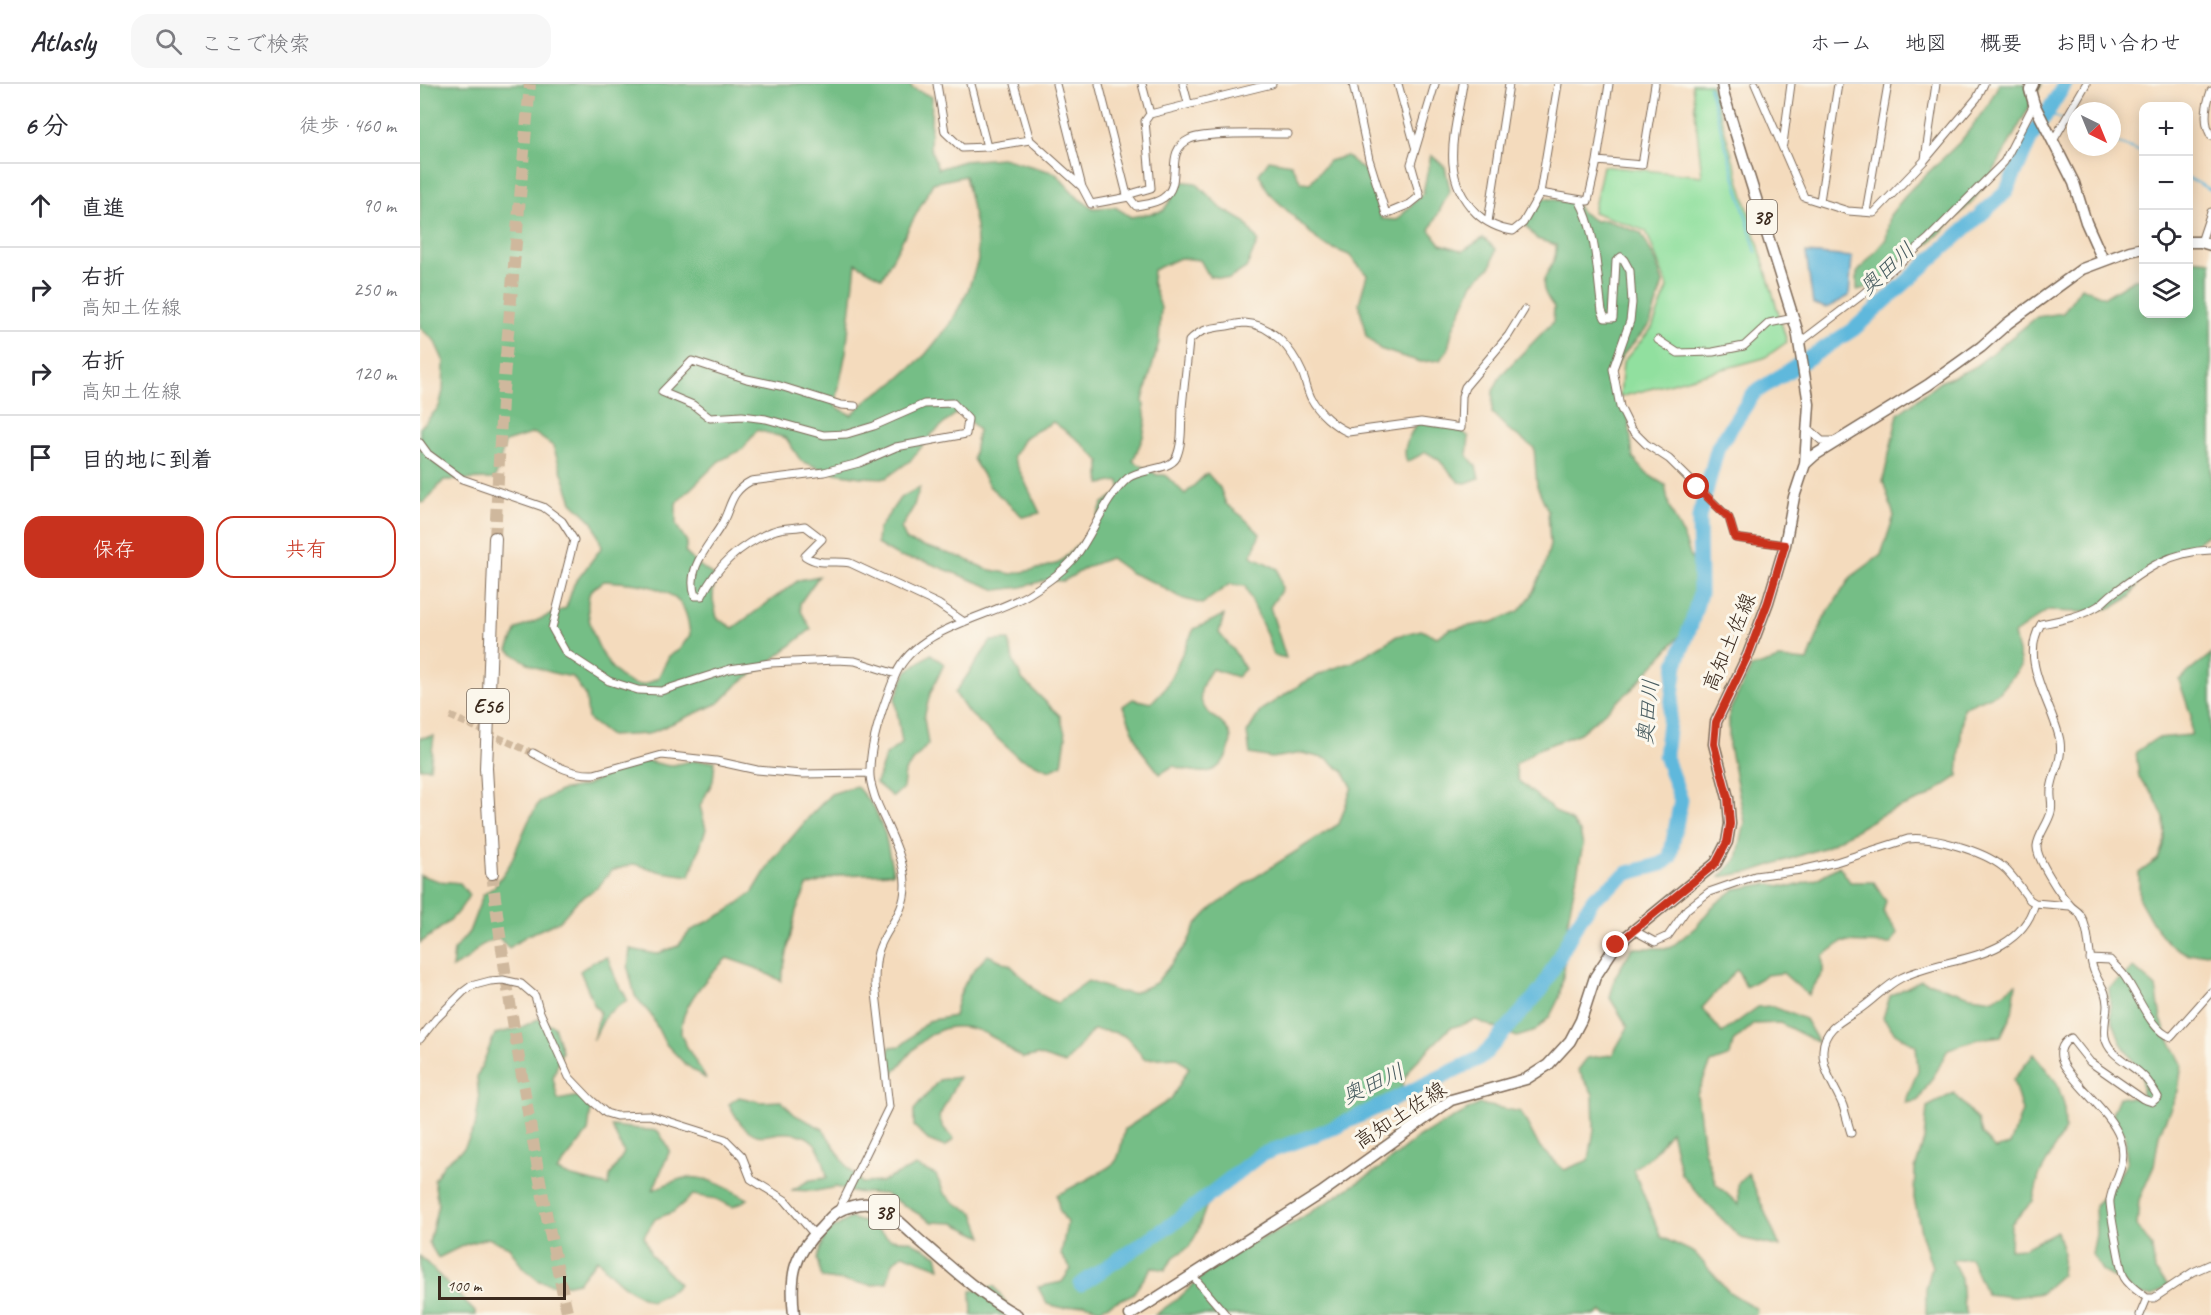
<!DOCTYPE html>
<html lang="ja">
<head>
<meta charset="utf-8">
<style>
	:root { --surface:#fff; --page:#f7f7f7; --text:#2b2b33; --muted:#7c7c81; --line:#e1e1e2; --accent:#c8321e }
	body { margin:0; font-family:Caveat,"Klee One",sans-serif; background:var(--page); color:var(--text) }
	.controls { position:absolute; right:18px; top:18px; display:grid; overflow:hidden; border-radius:12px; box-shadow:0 3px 15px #0003 }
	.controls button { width:54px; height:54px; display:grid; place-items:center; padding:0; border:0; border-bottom:2px solid var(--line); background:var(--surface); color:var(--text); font:30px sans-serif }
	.compass { position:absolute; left:1647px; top:18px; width:54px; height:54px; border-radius:50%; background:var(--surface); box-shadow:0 3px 15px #0003; rotate:137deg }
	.scale { position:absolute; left:18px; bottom:15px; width:128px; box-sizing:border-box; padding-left:6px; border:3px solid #3b2a1e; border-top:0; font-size:16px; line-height:21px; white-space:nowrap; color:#3b2a1e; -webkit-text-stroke:4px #fbf7ec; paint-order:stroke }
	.stop { position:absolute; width:18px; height:18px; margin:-14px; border:4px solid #c8321e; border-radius:50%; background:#fff }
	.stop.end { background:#c8321e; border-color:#fff; box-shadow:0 2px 6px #0008 }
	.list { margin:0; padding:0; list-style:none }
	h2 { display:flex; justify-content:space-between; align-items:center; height:78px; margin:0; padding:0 24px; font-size:26px }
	h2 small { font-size:20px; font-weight:400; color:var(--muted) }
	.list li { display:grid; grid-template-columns:39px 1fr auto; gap:18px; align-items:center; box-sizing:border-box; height:84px; padding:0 24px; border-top:2px solid var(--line) }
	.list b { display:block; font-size:22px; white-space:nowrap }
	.list p { margin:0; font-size:20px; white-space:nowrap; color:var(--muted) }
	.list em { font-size:20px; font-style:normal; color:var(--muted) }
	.actions { display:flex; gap:12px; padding:18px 24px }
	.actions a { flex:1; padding:14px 0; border:2px solid var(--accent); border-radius:18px; text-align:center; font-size:21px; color:var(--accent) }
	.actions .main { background:var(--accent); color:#fff }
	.icon { flex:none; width:33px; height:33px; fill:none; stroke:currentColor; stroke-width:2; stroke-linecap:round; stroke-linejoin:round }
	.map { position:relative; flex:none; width:1791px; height:1231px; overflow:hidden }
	header { display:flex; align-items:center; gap:36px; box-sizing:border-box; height:84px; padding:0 30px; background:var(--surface); border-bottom:2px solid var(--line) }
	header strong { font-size:28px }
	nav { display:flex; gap:33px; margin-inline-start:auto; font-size:21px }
	.search { width:420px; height:54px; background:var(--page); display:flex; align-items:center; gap:15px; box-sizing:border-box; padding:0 21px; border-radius:18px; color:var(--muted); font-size:22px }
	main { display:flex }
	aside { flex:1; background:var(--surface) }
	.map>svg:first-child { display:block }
</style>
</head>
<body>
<header>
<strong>Atlasly</strong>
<div class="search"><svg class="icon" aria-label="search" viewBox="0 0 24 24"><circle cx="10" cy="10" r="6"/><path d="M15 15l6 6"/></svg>ここで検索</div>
<nav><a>ホーム</a><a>地図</a><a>概要</a><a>お問い合わせ</a></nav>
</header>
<main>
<aside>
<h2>6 分<small>徒歩 · 460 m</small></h2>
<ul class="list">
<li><svg class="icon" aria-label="ahead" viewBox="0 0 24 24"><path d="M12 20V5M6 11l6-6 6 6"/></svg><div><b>直進</b></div><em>90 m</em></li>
<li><svg class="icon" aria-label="right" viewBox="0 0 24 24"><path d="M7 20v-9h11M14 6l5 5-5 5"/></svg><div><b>右折</b><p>高知土佐線</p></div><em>250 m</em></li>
<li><svg class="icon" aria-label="right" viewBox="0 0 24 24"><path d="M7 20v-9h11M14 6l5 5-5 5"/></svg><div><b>右折</b><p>高知土佐線</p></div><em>120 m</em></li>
<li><svg class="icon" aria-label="arrive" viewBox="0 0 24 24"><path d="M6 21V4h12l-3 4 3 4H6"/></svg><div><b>目的地に到着</b></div></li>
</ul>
<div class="actions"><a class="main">保存</a><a>共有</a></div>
</aside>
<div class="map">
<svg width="1791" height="1231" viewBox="0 0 1791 1231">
	<rect width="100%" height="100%" fill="#fbf7ec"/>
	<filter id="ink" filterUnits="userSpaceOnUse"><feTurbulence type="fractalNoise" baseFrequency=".0167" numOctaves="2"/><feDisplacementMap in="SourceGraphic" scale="12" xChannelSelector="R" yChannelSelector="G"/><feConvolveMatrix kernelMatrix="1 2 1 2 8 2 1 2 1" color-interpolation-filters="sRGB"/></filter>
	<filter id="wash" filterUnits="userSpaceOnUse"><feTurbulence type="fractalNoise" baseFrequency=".008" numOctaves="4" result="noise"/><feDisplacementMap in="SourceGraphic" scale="24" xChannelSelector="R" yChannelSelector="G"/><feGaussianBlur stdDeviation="1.35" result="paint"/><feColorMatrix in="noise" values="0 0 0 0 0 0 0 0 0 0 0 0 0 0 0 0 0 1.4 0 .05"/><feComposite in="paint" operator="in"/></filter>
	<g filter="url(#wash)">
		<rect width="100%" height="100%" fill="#f4dbbd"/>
		<path fill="#91e09f" stroke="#66855e" stroke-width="1.5" d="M1272 0H1291L1367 258 1344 274 1200 313 1203 278 1232 244 1248 204 1226 147 1173 128 1183 82 1282 92Z"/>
		<path fill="#74be86" stroke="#587452" stroke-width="1.5" fill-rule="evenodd" d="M0 0H490L492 4 512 13 510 63 518 85 544 77 582 74 635 89 659 115 673 124 695 123 711 133 743 127 752 114 757 97 776 99 802 125 825 138 838 157 826 184 809 195 789 192 780 176 760 174 733 186 732 198 741 224 739 258 723 316 726 337 723 353 713 377 737 391H745L765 410 787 389 800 404 806 420 823 433 840 450 831 472 858 485 862 505 850 523 866 574 853 571 846 549 825 502 810 500 782 520 761 514 735 499 711 489 690 474 669 482 644 497 626 496 602 503 577 506 504 477 479 473 457 460 458 446 480 414 500 403 493 424 481 444 487 457 543 474 566 485 592 490 622 484 639 479 671 448 683 419 701 408 699 397 680 400V377L658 356 633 338 605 353 593 373 620 429 603 433 570 403 553 375 558 346 540 326 511 351 491 376 466 394 441 393 409 388 381 377 366 354 337 346 323 365 299 377 256 419V441L267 458 265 468 275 478 294 492 293 516 297 534 313 544 379 496 399 492 380 519 381 527 391 545 349 579 319 599 299 619 228 650 190 652 168 635 166 613 153 593C123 588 113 584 88 566L97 545 146 524 154 500 182 463 173 438 152 418 133 362 114 349 85 358 75 395 24 396 4 419 0 418V344L19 323 23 307 24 278 14 256 0 244ZM545 92 556 142 558 176 548 206 531 239 505 271 473 300 452 312 431 331 415 322 426 268 436 179 462 194 513 99ZM184 497C209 499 242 499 260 519 267 527 269 541 270 551L259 566 249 572 238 594C233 596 226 601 221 601 188 603 156 526 172 505 175 502 181 500 184 497Z
			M1579 0H1622L1571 92 1552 118 1517 152 1461 200 1437 206V189L1466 155 1470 131 1491 105 1541 57 1568 21Z
			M1011 71 1025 83 1030 106 1010 146 1021 160 1043 167 1063 154 1076 165 1071 182 1053 199 1032 247 1028 265 1020 276 1001 278 981 272 960 265 946 252 939 219 947 191 929 171 902 160 849 109 839 90 849 76 871 80 881 98 890 99 909 77 926 72 945 87 962 135 977 136 1003 109Z
			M1123 114 1156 119 1160 127 1175 137 1185 136 1221 149 1236 178 1243 199 1230 240 1202 272 1191 292 1195 312 1208 330 1213 374 1227 390 1245 401 1249 422 1264 454 1279 495 1271 537 1258 554 1212 605 1160 649 1116 666 1095 681 1098 696 1132 725 1152 738 1160 748 1163 761 1149 830 1143 893 1139 914 1130 932 1115 947 1097 953 1056 936 1030 944 992 982 983 997 980 1018 948 1028 905 1047 856 1061 823 1082 786 1123 777 1149 769 1163 754 1173 745 1186 732 1183 713 1210 680 1225 665 1220 643 1224 627 1220 618 1203 642 1198 651 1185 641 1171 647 1139 639 1125 637 1111C648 1105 691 1085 696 1077 701 1069 702 1054 705 1045L751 1015 769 984 757 973 724 975C706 949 704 948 673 946L645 980 618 971 603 974C593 969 585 961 576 955 526 925 500 954 471 993L467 972 470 963 481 962 508 937 534 932C540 903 548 891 568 871L590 881 621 911 637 919 668 897 699 908 713 909 736 899 767 860 776 841 791 825 831 796 919 740 932 703 924 688 907 675 882 669 852 674 830 670 827 649 841 626 883 599 909 586 933 578 977 552 1001 546 1017 553 1030 545 1073 538 1099 527 1111 512 1124 484 1130 461 1128 427 1117 402 1114 364 1088 345 1072 329 1073 307 1081 291 1133 238 1134 223C1108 191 1138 190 1136 161L1117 155 1105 141Z
			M1769 175 1791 177V448L1771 463 1743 475 1726 488 1710 513 1692 524 1660 528 1627 527 1594 550 1601 582 1580 608 1543 624 1538 692 1506 714 1463 730 1406 763 1330 788 1300 793 1317 775 1325 738 1309 662V628L1331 584 1359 575 1388 577 1403 536 1431 493 1461 471 1474 432 1463 397 1478 330 1520 298 1553 284 1617 233 1643 229 1661 203 1685 213 1714 195 1723 194 1724 230H1768Z
			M998 338 1038 344 1049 353 1047 371 1056 382 1059 394 1046 399 1039 398 1018 375 1006 368 987 378C981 364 990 350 998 338Z
			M804 531 799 549 814 567 825 585 817 593 792 585C785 595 777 607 782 619 788 634 804 636 810 650 812 656 810 663 808 668 797 696 776 689 753 682L740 690 721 666 703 622 713 615 731 619 746 603 774 545Z
			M589 556 593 576 602 595 640 632 646 653 642 680 630 686 598 673 547 627 535 609 571 557Z
			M511 570 524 580 510 610 504 634 508 660 485 687 483 704 473 713 456 699 466 671 482 659 475 615 487 587Z
			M1791 570V868L1769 871 1749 860 1733 840 1719 815V789L1738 775 1745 756 1744 734 1734 712 1719 694 1716 668 1737 654 1771 651V632L1759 596Z
			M14 652 10 684H0V654Z
			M227 677 249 682 271 677H295L293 697 280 722 286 745 270 792 242 788 214 780 191 787 178 803 156 818 140 837 106 852 89 864 78 853 60 862 48 875 32 884 34 866 49 848 63 811 75 802 90 780 108 738 119 718 140 707 165 702 198 685Z
			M436 702 454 723 465 750 473 789 421 791 387 802 376 827 361 897 336 884 307 874C289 891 260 922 261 949 261 956 282 987 286 995L265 980 245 959 231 931 215 912 208 884 210 865 236 870 258 862 270 847 306 828 333 808 351 778 390 732 411 710Z
			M1419 782 1430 798H1454L1466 817 1463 828 1478 849 1471 860 1422 858 1403 872V888L1388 911 1363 889 1346 891 1326 903 1317 885 1282 924 1302 949 1338 923 1351 922 1385 935 1399 959 1360 939 1334 940 1313 958 1310 972 1291 979 1277 1010 1284 1066 1296 1100 1319 1121 1318 1100 1328 1089 1360 1163 1321 1154 1287 1120 1261 1090 1251 1047 1232 1071 1213 1085 1241 1153 1275 1169 1309 1208 1337 1225 1336 1231H1186L1181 1227 1177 1231H735L760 1213 804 1172 872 1140 959 1085 999 1053 1059 1020 1101 1028 1119 1062 1144 1086 1169 1076 1174 1045 1173 1010 1158 986 1167 974 1192 971 1208 943 1190 914 1195 893 1212 864H1250L1277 842 1292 823 1315 805 1346 800 1371 803 1395 796Z
			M0 791 19 797 40 799 49 811C38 833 20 845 0 859Z
			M187 873C192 882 193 889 197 898 200 905 205 908 207 916L186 931 173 956 180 928 175 922 160 887 173 878Z
			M1714 884 1736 903 1741 935 1748 953 1762 980 1758 1007 1739 1051 1734 1082 1719 1116 1717 1142 1732 1163 1735 1187 1748 1201 1733 1212 1717 1211 1702 1198 1683 1188 1672 1170 1676 1150 1675 1121 1690 1106 1707 1079 1705 1052 1692 1030 1699 1013 1722 1015V991L1701 959 1691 932 1689 904Z
			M1501 896 1550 912 1574 915 1596 900 1592 929 1581 952 1559 955 1528 965 1518 985 1498 1017 1485 1019 1498 986 1496 962 1475 949 1463 934 1470 912Z
			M118 935 134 942 142 967 133 994 138 1016 159 1012 171 1025 168 1048 137 1087 152 1093 189 1102 190 1092 204 1069 191 1042 238 1047 250 1066 233 1106C243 1102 254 1096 265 1094 287 1091 309 1105 328 1115L313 1123 296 1115 273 1111 253 1128 235 1135 224 1152 231 1171 259 1200 253 1206 231 1217C208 1208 193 1193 177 1175L158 1198 140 1202 119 1197 103 1184 89 1163 68 1154 44 1161 18 1174 9 1159 18 1121 14 1096 24 1080 44 1064 55 1043 59 1017 57 993 75 950 100 944Z
			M1614 970 1637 999 1644 1020 1645 1045 1619 1092 1613 1117 1591 1140 1590 1165 1605 1164 1637 1147 1643 1168 1641 1191 1621 1209 1594 1213 1566 1210 1550 1174 1532 1176 1541 1194 1543 1218 1547 1231H1506V1205L1512 1183 1501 1148 1494 1114 1495 1085 1504 1056 1507 1023 1534 1009 1558 1037 1562 1050 1575 1065 1590 1061 1602 1027 1593 996Z
			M539 993 519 1033 523 1043 534 1055 525 1063 508 1056 494 1042V1026L519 996Z
			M319 1013 341 1018 361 1017 375 1031 403 1045 427 1083 442 1099 461 1098 496 1082 516 1091 524 1109 535 1119 554 1129 563 1153 534 1139 512 1138 465 1110 430 1108 417 1103 396 1107 372 1106 390 1096 407 1094C402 1064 394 1046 360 1049 354 1050 343 1053 337 1051 322 1046 316 1033 309 1020Z
			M430 1134 449 1140 470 1155 490 1157 517 1171 520 1184 483 1170 473 1178 467 1198 453 1201 402 1194 397 1175 406 1149Z
			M0 1172 55 1228 56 1231H0Z
			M574 1202 595 1231H552L551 1207Z"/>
		<path fill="#5fb8dc" stroke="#4d717d" stroke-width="1.5" d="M1386 169 1432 173 1429 212 1407 224 1393 220Z"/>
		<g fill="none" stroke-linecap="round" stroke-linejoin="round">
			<path stroke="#5fb8dc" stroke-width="2" d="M1289 3 1336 168
				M1628 29 1642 35
				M1648 37 1656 41
				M1692 57 1724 69
				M1768 94 1791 106"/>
			<path stroke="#5fb8dc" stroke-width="15" d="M661 1200 755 1138 840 1071 916 1043 1062 973 1122 905 1154 845 1174 814 1208 789 1242 780 1250 773 1261 716 1245 672 1256 580 1271 541 1280 509 1279 433 1298 363 1334 309 1434 245 1586 108 1610 56 1645 0"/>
		</g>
	</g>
	<g filter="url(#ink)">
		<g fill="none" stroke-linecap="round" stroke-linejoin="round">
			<path stroke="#cfb89d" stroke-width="7" stroke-dasharray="7 3.5" stroke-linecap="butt" d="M30 632 113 669"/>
			<path stroke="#cfb89d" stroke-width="12" stroke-dasharray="12 6" stroke-linecap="butt" d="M75 454 82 317 110 0
				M72 789C81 865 93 940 106 1016 118 1088 131 1160 148 1231"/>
			<defs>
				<path id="street" d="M517 0 525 48 542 64 567 63 610 56 662 103
					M551 0 567 63
					M594 0 610 56
					M636 0 662 103 671 120 709 113 707 111 731 104 725 37 730 30 852 0
					M679 0 707 111
					M722 0 730 30
					M763 0 768 19
					M933 0 949 75 966 130 990 120 1000 112 991 80 1015 0
					M978 0 995 62
					M1043 0C1036 46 1018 91 1056 129 1065 138 1079 145 1093 147L1103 139 1120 109 1138 0
					M1335 0 1384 113 1428 127 1454 129 1504 77 1557 14 1564 0
					M1791 7C1786 21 1783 38 1791 52
					M1633 57 1666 0
					M1363 60 1371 0
					M1505 75 1516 0
					M1177 77 1189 0
					M1120 109 1168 117 1177 77 1222 81 1235 0
					M709 113 716 122C725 120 735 120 743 114 765 99 742 68 770 55 787 48 847 50 868 50
					M1159 116C1177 148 1177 192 1182 227L1185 234H1193L1196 177 1201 173 1204 176 1210 187 1212 219 1210 237 1193 285 1200 323 1211 345 1226 360 1249 375 1309 434 1315 454 1365 461
					M1400 117 1418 0
					M1446 128 1468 0
					M1068 138 1089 0
					M1781 158 1791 128
					M1238 256 1258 269 1293 268 1324 262 1349 239 1374 234
					M1379 259 1438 214 1508 155 1584 78 1614 20
					M435 322 421 321 360 302 327 295 272 277 242 308 273 321 290 334 322 332 346 335 404 351 427 350 454 342 504 320 533 319 548 335 546 350 476 363 439 379 404 388 331 397C308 409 312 424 300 443 287 464 266 485 275 512H282C297 481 321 460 353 447 362 443 375 444 385 442L402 455 385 472C400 482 412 476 430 479L518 520 544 538
					M1387 344 1402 357H1416
					M0 359 8 370 42 395 123 423 142 437 154 456 132 544 146 569 189 597 218 606 241 607 310 585 350 579 416 576 435 577 476 590
					M1791 466C1750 467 1724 486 1692 510 1687 514 1683 519 1678 522 1660 533 1641 536 1621 540 1598 578 1633 619 1640 657 1643 678 1633 687 1631 706 1630 713 1633 721 1631 728 1628 740 1618 751 1617 762 1616 774 1641 812 1650 821 1653 825 1657 826 1660 830 1671 848 1667 869 1674 887 1679 901 1686 903 1687 921 1687 931 1683 943 1685 953 1689 972 1709 978 1722 991 1729 997 1733 1005 1738 1013L1732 1018 1723 1015 1670 978 1651 954C1640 960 1638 971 1644 981 1658 1004 1691 1029 1700 1054 1709 1081 1694 1093 1690 1116 1689 1121 1701 1188 1704 1193 1709 1202 1719 1208 1727 1214H1734L1773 1188 1791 1180
					M113 669C133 680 150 691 174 690L242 671 296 677 337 686 382 690 449 689
					M1215 847 1235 858 1248 852 1267 825 1289 808 1335 792 1381 786 1416 778 1488 755C1513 752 1563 767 1583 783 1593 791 1601 805 1610 816L1615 819 1650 822
					M1670 875 1690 876C1694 881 1699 885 1703 890 1717 908 1730 947 1751 953L1791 908
					M0 955 16 935 43 908 51 902 70 897 83 896 101 900 115 912 119 926 149 993 171 1016 186 1029 196 1032 229 1031 305 1055 322 1072 331 1095 365 1116 394 1150
					M1431 1049C1428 1040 1426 1031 1423 1022 1416 1004 1402 987 1403 966 1404 945 1421 937 1437 927 1453 917 1465 902 1481 894 1527 871 1598 879 1615 819
					M418 1127 469 1023 455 900C455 889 455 878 458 868 465 844 485 831 485 802 486 777 468 744 458 721 454 712 449 696 450 686 450 659 465 615 476 590 497 543 569 534 609 510 625 500 643 488 655 473 674 449 684 415 708 394 719 385 750 386 756 374 763 359 761 340 762 324 764 302 767 279 769 257 780 245 791 244 807 242 813 241 819 239 825 239 852 240 872 266 882 288 886 297 887 306 891 314 899 329 914 342 928 348L1001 338 1041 344 1042 312 1045 303 1088 252 1104 226
					M772 1191 806 1231
					M1720 1231 1727 1214"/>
				<path id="secondary" d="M1613 0 1610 6 1614 20 1654 99 1666 138 1683 176
					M1768 158H1781L1791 161
					M1385 380 1395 371 1508 301 1561 263 1588 239 1662 185 1710 167 1724 164"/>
				<path id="primary" d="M374 1231C370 1193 372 1172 401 1144 406 1139 411 1132 417 1128 423 1124 441 1119 447 1120 473 1126 487 1147 506 1162 535 1187 563 1213 597 1231
					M710 1231 901 1109 1031 1016 1106 995 1128 981 1150 957 1161 936 1175 893 1196 861 1296 779 1307 758 1310 740 1308 714 1294 660 1296 638 1328 571 1348 518 1365 461 1374 413 1385 380 1389 320 1377 246 1304 12 1302 0"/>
				<path id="highway" d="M72 789 66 684 75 454"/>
			</defs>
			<use href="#street" stroke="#7c6856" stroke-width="9"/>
			<use href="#secondary" stroke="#7c6856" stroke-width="13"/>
			<use href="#primary" stroke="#7c6856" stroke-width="13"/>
			<use href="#highway" stroke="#7c6856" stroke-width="14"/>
			<use href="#street" stroke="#fff" stroke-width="7"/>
			<use href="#secondary" stroke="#fff" stroke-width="10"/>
			<use href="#primary" stroke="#fff" stroke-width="10"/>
			<use href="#highway" stroke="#fff" stroke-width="12"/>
		</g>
	</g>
	<g fill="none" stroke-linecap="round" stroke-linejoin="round" filter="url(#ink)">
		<path stroke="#c8321e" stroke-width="8" d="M1196 861 1296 779 1307 758 1310 740 1308 714 1294 660 1296 638 1328 571 1348 518 1365 461 1315 454 1309 434 1277 403"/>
	</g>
	<g text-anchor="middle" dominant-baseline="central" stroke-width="6" stroke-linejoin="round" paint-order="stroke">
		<g fill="#fbf7ec" stroke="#75685c" stroke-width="1.5">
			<rect x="1327" y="116" width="30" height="34" rx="4.5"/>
			<rect x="47" y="605" width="42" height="34" rx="4.5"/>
			<rect x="449" y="1111" width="30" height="34" rx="4.5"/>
		</g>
		<g font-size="20" font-weight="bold" fill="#3b2a1e">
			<text x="1342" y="133">38</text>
			<text x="68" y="622">E56</text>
			<text x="464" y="1128">38</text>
		</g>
		<g font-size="21" fill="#3b2a1e" stroke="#fbf7ec">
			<text transform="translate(1309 558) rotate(-67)">高知土佐線</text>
			<text transform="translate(980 1031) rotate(-33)">高知土佐線</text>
		</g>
		<g font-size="22" font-style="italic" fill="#485c60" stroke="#fbf7ec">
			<text transform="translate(1467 185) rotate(-42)">奥田川</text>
			<text transform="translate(1228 628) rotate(-84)">奥田川</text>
			<text transform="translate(953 1000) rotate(-25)">奥田川</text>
		</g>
	</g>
</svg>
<div class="controls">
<button>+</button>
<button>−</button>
<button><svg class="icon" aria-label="locate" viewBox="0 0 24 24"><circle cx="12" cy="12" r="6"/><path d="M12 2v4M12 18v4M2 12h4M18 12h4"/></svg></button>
<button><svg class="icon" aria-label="layers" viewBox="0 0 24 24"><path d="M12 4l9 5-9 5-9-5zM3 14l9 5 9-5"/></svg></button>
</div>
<svg class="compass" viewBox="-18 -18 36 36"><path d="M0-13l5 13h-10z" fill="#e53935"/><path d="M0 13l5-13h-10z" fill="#7c7c81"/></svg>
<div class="scale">100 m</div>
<div class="stop" style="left:1277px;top:403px"></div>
<div class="stop end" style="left:1196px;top:861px"></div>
</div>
</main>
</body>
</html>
